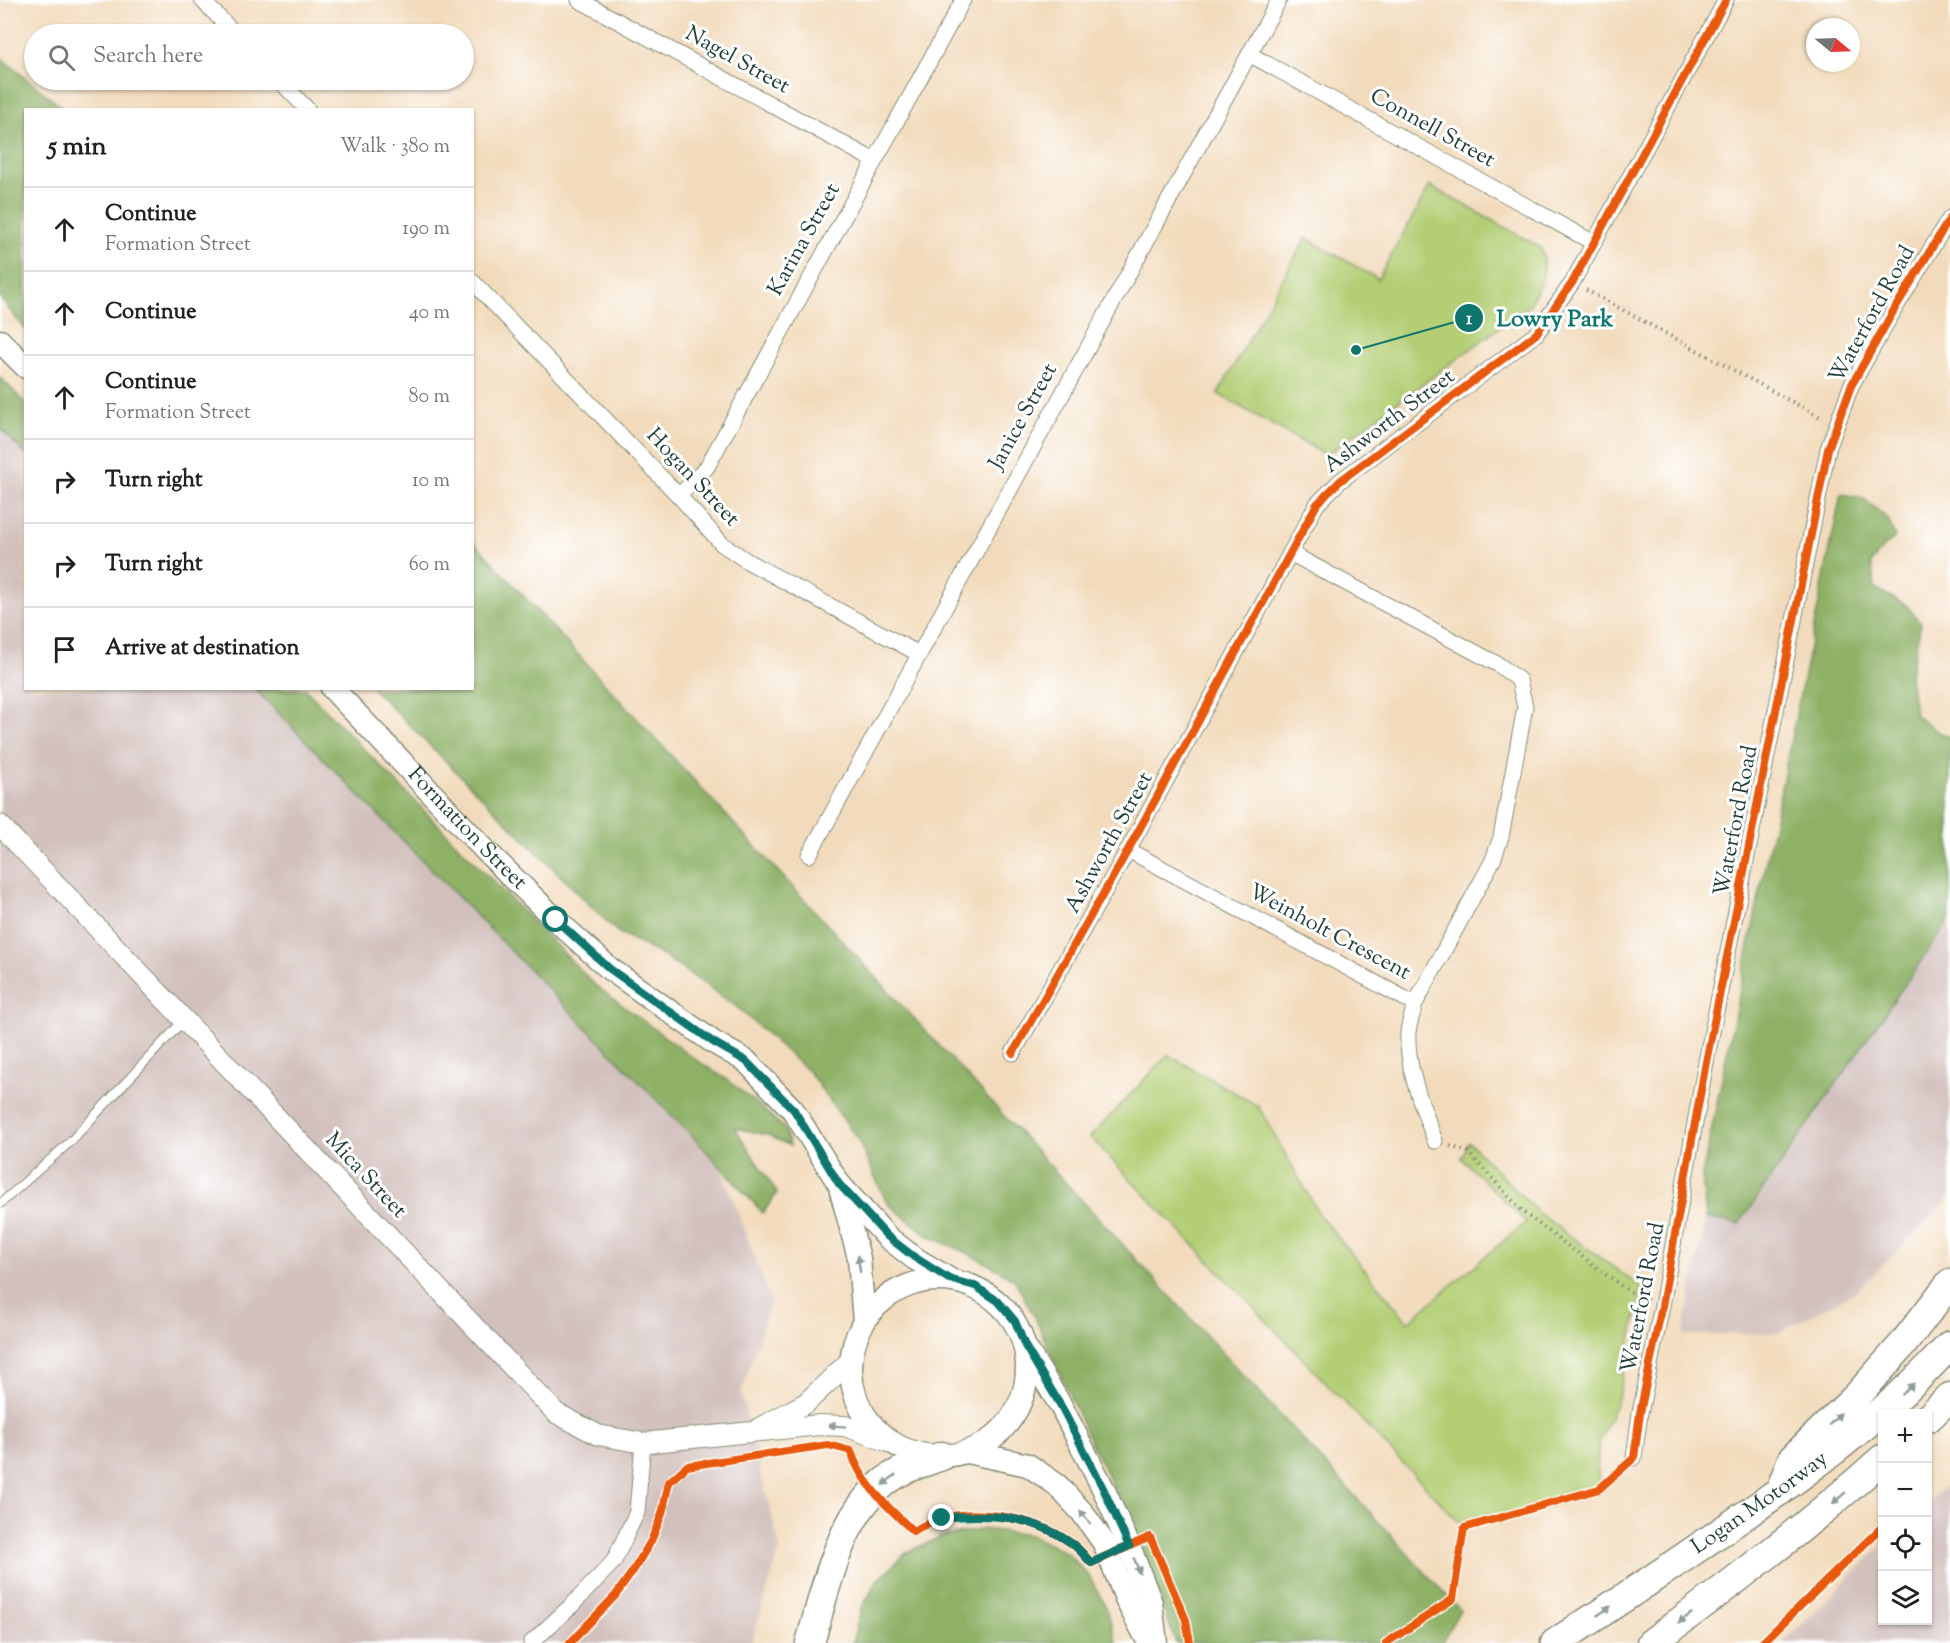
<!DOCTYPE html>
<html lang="en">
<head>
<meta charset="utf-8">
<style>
	:root { --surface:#fff; --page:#f6f6f6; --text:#202124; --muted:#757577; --line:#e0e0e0 }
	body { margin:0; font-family:"Sorts Mill Goudy",serif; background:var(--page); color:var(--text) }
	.controls { position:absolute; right:18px; bottom:18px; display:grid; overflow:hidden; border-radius:0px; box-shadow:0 2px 4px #0004 }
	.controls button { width:54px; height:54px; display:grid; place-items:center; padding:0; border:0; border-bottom:2px solid var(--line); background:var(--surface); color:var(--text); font:30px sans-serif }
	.compass { position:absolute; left:1806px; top:18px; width:54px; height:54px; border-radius:50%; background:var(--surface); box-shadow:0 2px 4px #0004; rotate:109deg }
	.stop { position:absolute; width:18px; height:18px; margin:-14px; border:4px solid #0f766e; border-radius:50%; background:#fff }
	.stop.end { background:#0f766e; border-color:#fff; box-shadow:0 2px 6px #0008 }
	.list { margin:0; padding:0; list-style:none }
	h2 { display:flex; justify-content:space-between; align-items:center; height:78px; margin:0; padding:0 24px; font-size:26px }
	h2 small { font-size:20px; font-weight:400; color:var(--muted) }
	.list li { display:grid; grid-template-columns:39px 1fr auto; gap:18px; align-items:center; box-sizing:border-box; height:84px; padding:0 24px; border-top:2px solid var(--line) }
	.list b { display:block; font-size:22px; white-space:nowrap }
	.list p { margin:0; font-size:20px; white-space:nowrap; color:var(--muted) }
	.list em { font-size:20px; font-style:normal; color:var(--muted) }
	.icon { flex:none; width:33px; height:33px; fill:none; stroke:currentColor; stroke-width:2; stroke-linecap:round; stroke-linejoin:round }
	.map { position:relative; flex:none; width:1950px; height:1643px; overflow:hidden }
	.search { position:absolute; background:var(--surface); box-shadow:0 2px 4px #0004; left:24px; top:24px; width:450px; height:66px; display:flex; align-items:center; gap:15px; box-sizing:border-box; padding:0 21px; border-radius:33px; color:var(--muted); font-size:22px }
	.panel { position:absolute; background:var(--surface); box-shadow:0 2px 4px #0004; left:24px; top:108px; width:450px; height:582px; border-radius:0px }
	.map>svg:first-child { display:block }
</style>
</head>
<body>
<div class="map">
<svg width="1950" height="1643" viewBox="0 0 1950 1643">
	<rect width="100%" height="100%" fill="#fff"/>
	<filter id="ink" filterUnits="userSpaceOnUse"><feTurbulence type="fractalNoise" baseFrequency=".0167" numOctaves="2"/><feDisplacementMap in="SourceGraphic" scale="12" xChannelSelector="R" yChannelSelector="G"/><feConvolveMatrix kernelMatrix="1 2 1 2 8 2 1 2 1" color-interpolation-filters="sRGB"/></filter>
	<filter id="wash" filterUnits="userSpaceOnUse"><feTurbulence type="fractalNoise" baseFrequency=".008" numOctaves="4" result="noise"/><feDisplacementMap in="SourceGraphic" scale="24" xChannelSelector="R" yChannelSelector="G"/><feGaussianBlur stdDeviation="1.35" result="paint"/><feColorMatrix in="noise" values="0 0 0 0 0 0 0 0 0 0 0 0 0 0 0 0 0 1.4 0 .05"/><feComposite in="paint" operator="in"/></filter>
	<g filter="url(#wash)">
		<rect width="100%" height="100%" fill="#f2dbbc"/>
		<path fill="#d1c0bc" d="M0 428 25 454 26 688 256 689 588 1028 720 1166 771 1301 741 1393 780 1549 751 1643H0Z
			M1950 919V1194L1942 1207 1855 1292 1778 1333 1683 1335 1706 1218 1740 1224Z
			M1950 1481V1643H1783L1882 1546V1620H1928V1503Z"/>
		<path fill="#b3ce75" stroke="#698654" stroke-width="1.5" d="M1430 186 1540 247C1551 272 1539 284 1529 306L1326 455 1218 394 1306 238 1378 279Z
			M1168 1055 1258 1106 1321 1217 1408 1322 1526 1222 1461 1158 1469 1142 1537 1212 1642 1288 1618 1399 1599 1442 1597 1466 1600 1493 1463 1526 1090 1137Z"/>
		<path fill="#8eb166" stroke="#56774d" stroke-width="1.5" d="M0 57 64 109 26 110 25 329 0 298Z
			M0 377 25 403V454L0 428Z
			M1841 494 1863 498 1888 519 1895 537 1884 547 1871 563 1875 588 1907 606 1921 623 1910 676 1915 714 1941 734 1950 737V919L1739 1224 1706 1218 1702 1176Z
			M473 541 1460 1610 1441 1643H1176L1133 1526 1089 1439 1035 1318 1014 1279 974 1256 929 1236 887 1203 857 1138 809 1072 737 1007 665 957 616 931 373 689 472 688Z
			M255 689H305L595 985 696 1060 726 1079 760 1106 784 1128 790 1146 768 1135 735 1128 777 1193 763 1213 696 1140Z
			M984 1529 1030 1535 1067 1553 1089 1576 1106 1607 1117 1643H852L861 1609 878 1580 906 1553 941 1537Z"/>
	</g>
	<g filter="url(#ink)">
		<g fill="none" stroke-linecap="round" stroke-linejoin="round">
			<defs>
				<path id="service" d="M0 1204 70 1142 183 1021"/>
				<path id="minor" d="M202 0 235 34
					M579 0 875 161
					M1249 54 1594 243
					M279 80 308 110
					M472 281 679 496 722 544 747 561 919 654
					M679 496 707 467 963 0
					M1290 553 1499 665 1519 680 1525 707 1501 837 1493 860 1415 1004C1413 1013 1409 1023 1408 1032 1406 1069 1423 1107 1435 1141
					M1128 850 1415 1004
					M809 855 1279 0
					M1013 1053 1128 850 1317 504 1340 481 1536 334 1572 283 1726 0
					M1634 1458 1640 1413 1662 1306 1706 1062 1828 449 1851 386 1894 310 1950 218
					M531 1643 572 1605 614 1561 637 1512 643 1443"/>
				<path id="tertiary" d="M0 825 556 1413 598 1435 643 1443 820 1425 845 1426 892 1443
					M759 1428 806 1403 851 1360"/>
				<g id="secondary">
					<path d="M0 341 26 367"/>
					<path id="s1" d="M332 688 486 851 556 920 610 969 713 1042 746 1061 793 1110 839 1184 887 1237 914 1258 949 1279"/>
					<path d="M841 1191 859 1258 864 1322"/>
					<circle cx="939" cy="1368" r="88"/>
					<path d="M1027 1350 1061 1406 1103 1488 1129 1546 1151 1603 1156 1643"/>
					<path d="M967 1452 1028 1465 1057 1485 1082 1512 1104 1543 1128 1603 1149 1643"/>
				</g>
				<g id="motorway">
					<path d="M1928 1418 1950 1397"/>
					<path d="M1780 1491 1792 1459 1858 1395 1903 1344 1950 1283"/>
					<path d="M810 1643C826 1588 840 1511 891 1477 906 1467 925 1462 942 1456"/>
					<path id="s2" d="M1555 1643C1612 1606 1669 1568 1725 1529 1807 1473 1883 1418 1950 1345"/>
					<path d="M1651 1643C1731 1584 1809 1525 1882 1459"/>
				</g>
			</defs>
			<use href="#service" stroke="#888c78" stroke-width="10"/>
			<use href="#minor" stroke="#888c78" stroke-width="17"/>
			<use href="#tertiary" stroke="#888c78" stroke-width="22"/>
			<use href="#secondary" stroke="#888c78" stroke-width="25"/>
			<use href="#motorway" stroke="#888c78" stroke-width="31"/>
			<path stroke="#888c78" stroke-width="4" stroke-dasharray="1.5 4.5" stroke-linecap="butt" d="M1586 290 1822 418
				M1450 1146 1468 1152 1524 1213 1627 1290 1648 1300"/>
			<use href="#service" stroke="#fff" stroke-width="8"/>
			<use href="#minor" stroke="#fff" stroke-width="15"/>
			<use href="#tertiary" stroke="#fff" stroke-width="20"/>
			<use href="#secondary" stroke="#fff" stroke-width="22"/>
			<use href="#motorway" stroke="#fff" stroke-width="28"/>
			<defs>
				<path id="cycleway" d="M1013 1053 1128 850 1317 504 1340 481 1536 334 1572 283 1726 0
					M570 1643 615 1596 633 1571 651 1541 662 1514 669 1482 687 1466 828 1445 851 1451C861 1484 888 1507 913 1531 922 1527 932 1520 942 1518 982 1508 1038 1519 1071 1543 1079 1548 1085 1556 1091 1563L1150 1537 1186 1620 1190 1643
					M1386 1643 1453 1599 1464 1528 1599 1489 1634 1458 1640 1413 1662 1306 1706 1062 1828 449 1851 386 1894 310 1950 218
					M1762 1643 1882 1527"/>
			</defs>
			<use href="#cycleway" stroke="#fff" stroke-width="11"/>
			<use href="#cycleway" stroke="#e8590c" stroke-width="8"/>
		</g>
		<defs><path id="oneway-solid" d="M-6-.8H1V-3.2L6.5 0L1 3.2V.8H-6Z" transform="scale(1.5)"/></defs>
		<g fill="#8f9e9a">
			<use href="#oneway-solid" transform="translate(859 1264) rotate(-98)"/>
			<use href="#oneway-solid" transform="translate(1908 1389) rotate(-44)"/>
			<use href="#oneway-solid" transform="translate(1835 1419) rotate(-45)"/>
			<use href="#oneway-solid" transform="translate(837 1426) rotate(-176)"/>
			<use href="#oneway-solid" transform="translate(889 1480) rotate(142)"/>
			<use href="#oneway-solid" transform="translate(1839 1498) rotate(139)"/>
			<use href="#oneway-solid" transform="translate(1085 1517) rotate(-128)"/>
			<use href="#oneway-solid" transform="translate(1137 1566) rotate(69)"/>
			<use href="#oneway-solid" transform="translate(1604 1611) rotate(-34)"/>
			<use href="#oneway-solid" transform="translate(1685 1618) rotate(144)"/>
		</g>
	</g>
	<g fill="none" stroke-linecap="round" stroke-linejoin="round" filter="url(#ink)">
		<path stroke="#0f766e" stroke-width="8" d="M556 920 610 969 713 1042 746 1061 794 1110 839 1184 887 1236 914 1257 949 1279 975 1286 998 1301 1015 1321 1025 1346 1061 1406 1103 1488 1129 1546 1091 1563C1085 1556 1079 1548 1071 1543 1032 1515 988 1513 942 1518"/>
	</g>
	<g text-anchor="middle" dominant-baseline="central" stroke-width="6" stroke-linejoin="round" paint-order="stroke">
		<g font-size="22" fill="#1f3d34" stroke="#fff">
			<text transform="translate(737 61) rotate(29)">Nagel Street</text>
			<text transform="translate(1432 129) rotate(29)">Connell Street</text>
			<text transform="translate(805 240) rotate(-61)">Karina Street</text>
			<text transform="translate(1873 315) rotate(-61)">Waterford Road</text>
			<text transform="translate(1024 417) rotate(-61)">Janice Street</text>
			<text transform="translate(1390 422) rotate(-37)">Ashworth Street</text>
			<text transform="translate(692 478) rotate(47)">Hogan Street</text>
			<text transform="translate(1737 821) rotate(-79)">Waterford Road</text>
			<text stroke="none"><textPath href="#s1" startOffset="195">Formation Street</textPath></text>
			<text transform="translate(1110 843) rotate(-61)">Ashworth Street</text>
			<text transform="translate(1329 933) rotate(28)">Weinholt Crescent</text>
			<text transform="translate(365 1176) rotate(47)">Mica Street</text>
			<text transform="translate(1644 1298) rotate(-79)">Waterford Road</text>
			<text stroke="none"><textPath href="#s2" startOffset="248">Logan Motorway</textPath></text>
		</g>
	</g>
	<path fill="none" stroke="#0f766e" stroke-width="2" d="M1356 350L1469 318"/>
	<g fill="#0f766e" stroke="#fff" stroke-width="2">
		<circle cx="1356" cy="350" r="6"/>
		<circle cx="1469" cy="318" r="15"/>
	</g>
	<g font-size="18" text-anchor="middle" font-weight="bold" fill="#fff">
		<text x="1469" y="324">1</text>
	</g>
	<g font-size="24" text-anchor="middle" font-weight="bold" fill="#0f766e" stroke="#fff" stroke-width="6" stroke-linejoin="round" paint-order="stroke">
		<text x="1555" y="326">Lowry Park</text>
	</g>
</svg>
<div class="controls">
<button>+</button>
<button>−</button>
<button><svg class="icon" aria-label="locate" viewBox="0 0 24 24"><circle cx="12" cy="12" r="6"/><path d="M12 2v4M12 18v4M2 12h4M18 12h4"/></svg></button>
<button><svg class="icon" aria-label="layers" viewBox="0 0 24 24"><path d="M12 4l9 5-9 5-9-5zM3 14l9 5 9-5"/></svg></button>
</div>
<svg class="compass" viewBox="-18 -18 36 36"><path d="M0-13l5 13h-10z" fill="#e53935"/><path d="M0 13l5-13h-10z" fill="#757577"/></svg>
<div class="stop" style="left:556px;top:920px"></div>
<div class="stop end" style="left:942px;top:1518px"></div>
<div class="search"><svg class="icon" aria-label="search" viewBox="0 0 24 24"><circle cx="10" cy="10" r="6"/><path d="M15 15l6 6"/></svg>Search here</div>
<section class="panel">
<h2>5 min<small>Walk · 380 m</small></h2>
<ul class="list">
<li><svg class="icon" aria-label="ahead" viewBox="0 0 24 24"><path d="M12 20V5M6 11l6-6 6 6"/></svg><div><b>Continue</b><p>Formation Street</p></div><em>190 m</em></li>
<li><svg class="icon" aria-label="ahead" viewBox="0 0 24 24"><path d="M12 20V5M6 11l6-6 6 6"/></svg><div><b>Continue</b></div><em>40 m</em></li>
<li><svg class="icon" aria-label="ahead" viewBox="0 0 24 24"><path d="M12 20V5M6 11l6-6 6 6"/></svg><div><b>Continue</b><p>Formation Street</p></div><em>80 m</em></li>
<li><svg class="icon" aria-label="right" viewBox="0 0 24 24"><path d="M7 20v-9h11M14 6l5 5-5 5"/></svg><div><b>Turn right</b></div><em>10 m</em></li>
<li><svg class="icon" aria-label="right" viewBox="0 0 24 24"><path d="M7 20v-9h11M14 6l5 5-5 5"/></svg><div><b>Turn right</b></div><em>60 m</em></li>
<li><svg class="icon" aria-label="arrive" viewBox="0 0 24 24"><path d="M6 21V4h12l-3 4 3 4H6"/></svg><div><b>Arrive at destination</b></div></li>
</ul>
</section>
</div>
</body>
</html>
